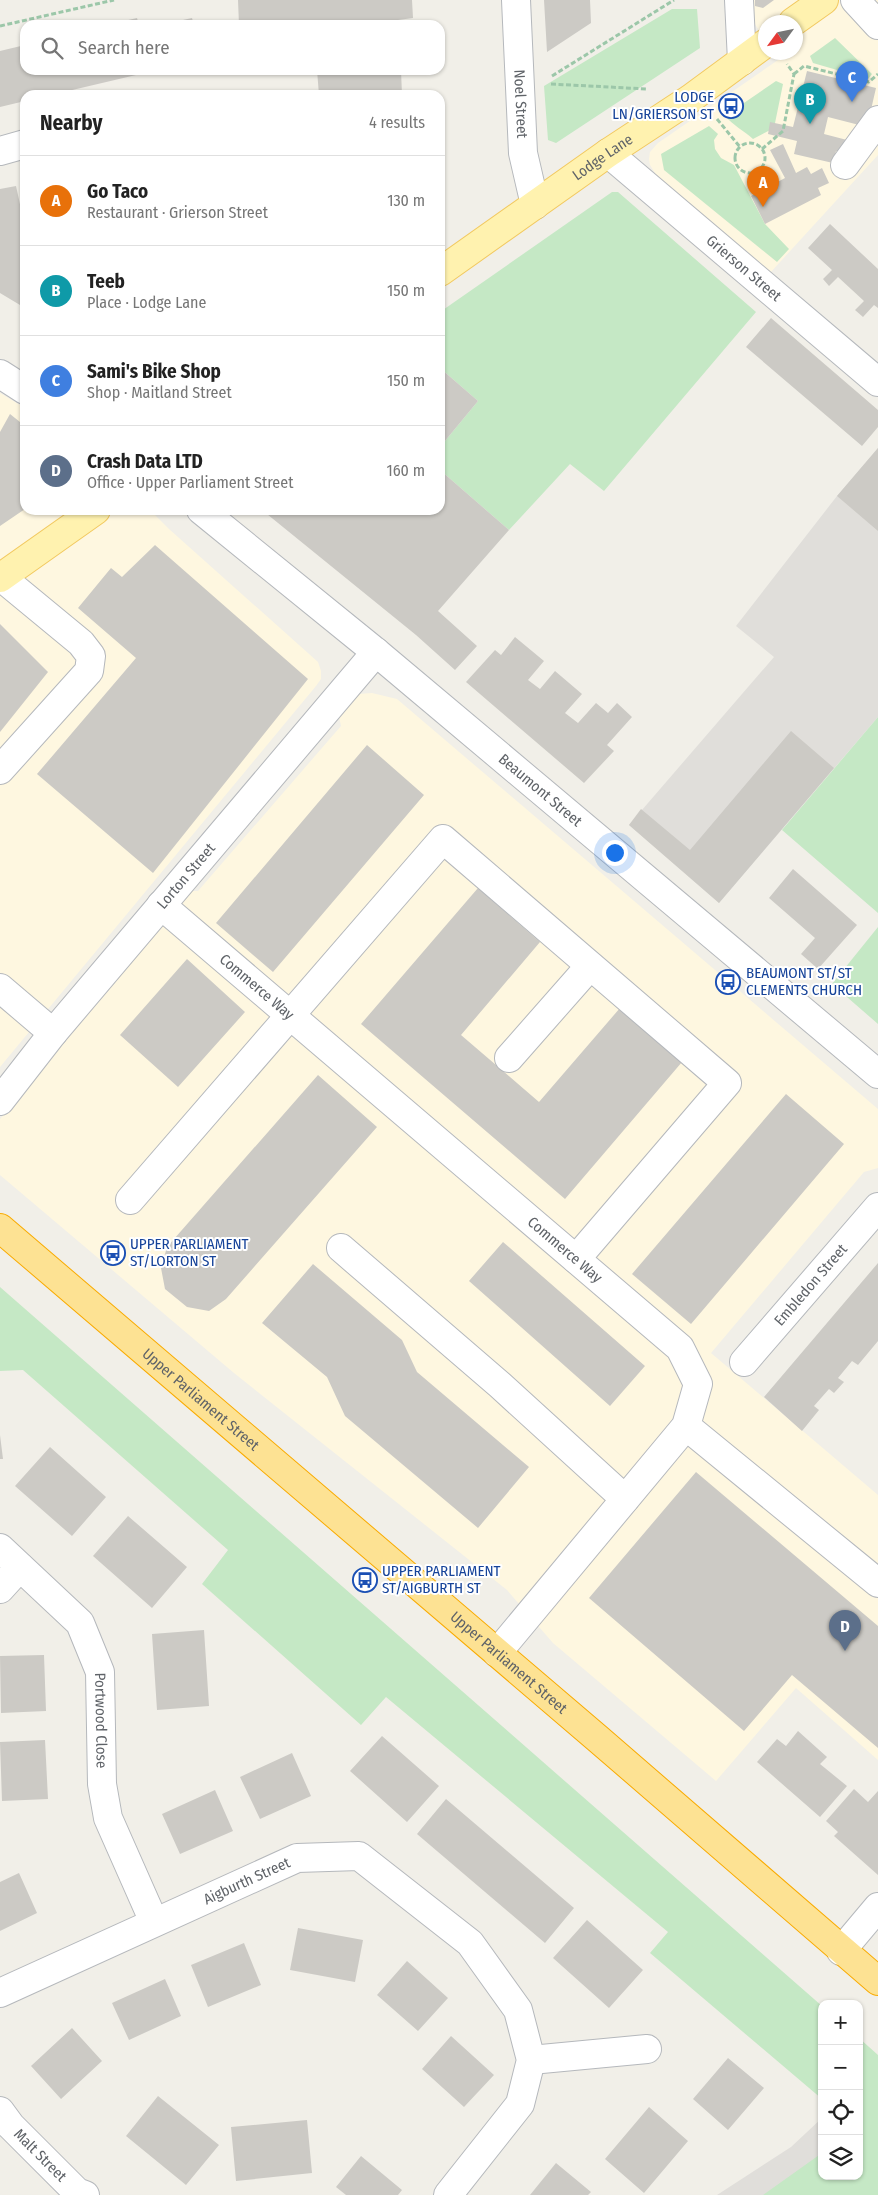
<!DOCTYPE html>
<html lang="en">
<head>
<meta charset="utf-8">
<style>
	:root { --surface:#fff; --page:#f6f6f6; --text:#222; --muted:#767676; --line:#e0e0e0; --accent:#db2777 }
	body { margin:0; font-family:"Fira Sans Condensed",sans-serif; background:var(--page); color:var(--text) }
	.controls { position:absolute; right:15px; bottom:15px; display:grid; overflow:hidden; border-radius:10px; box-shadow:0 1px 4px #0004 }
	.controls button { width:45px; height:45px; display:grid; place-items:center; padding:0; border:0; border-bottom:1px solid var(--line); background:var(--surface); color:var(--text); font:25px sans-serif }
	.compass { position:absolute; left:758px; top:15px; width:45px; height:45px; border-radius:50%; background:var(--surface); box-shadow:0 1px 4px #0004; rotate:237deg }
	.you { position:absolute; left:614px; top:852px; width:18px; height:18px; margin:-12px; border:4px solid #fff; border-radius:50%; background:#1a73e8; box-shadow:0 0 0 8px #1a73e833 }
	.badge { display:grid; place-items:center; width:32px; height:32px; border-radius:50%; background:var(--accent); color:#fff; font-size:16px; font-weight:700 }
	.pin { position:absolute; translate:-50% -41px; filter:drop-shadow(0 1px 2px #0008) }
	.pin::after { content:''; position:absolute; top:26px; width:18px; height:15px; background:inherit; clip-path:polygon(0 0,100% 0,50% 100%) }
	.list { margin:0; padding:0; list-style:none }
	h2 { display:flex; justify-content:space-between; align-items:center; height:65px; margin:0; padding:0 20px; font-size:21px }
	h2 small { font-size:16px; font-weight:400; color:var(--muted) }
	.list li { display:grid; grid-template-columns:32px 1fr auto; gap:15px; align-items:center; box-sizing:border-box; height:90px; padding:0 20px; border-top:1px solid var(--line) }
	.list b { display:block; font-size:19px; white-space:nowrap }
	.list p { margin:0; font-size:16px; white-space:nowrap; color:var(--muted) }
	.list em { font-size:16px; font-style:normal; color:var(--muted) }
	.icon { flex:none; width:28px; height:28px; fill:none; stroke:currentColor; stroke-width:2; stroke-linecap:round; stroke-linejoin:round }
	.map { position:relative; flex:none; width:878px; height:2195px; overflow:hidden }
	.search { position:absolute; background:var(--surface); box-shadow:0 1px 4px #0004; left:20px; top:20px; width:425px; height:55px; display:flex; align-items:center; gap:12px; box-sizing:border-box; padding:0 18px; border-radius:15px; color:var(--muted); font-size:19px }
	.panel { position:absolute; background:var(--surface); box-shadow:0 1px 4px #0004; left:20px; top:90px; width:425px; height:425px; border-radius:15px }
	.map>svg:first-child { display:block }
</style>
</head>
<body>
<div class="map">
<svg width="878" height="2195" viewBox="0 0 878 2195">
	<rect width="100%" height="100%" fill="#f1efe8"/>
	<path fill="#fef7e0" d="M745 0H878V155L770 273 658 178 650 165 649 159 650 152 658 143 778 60 774 53 796 52V22H766L765 40 745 8Z
		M0 393 25 408V510H150L169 529 318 662 321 671V679L316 686 0 1067Z
		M372 693 397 699 878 1109V1168L864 1172 711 1353 878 1495V1760L796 1688 716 1781 553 1643 507 1590 234 1373 0 1175V1119L149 942 182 891H198L341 726 337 707 358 694Z"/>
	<path fill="#e0deda" d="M878 448V717L719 903 629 825 774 657 736 626 837 496Z
		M822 2118V2176H859L878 2195H717L791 2147Z"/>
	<path fill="#c5e8c5" d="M672 9H697L700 48 556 143 548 140 544 86Z
		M835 38 872 74 868 79 813 63 810 56Z
		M776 81 783 84 774 128 753 139C743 130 734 126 725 116Z
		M709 126 718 134 714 140 715 149 721 158 734 165 765 224 789 249 777 262 664 170 661 154Z
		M612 192H618L756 312 604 491 570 464 509 530 440 470V454L442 451 440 447 478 401 440 368V312Z
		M878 717V913L782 830Z
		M878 927V1024L832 984Z
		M0 1287 822 2006V2099L650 1953 668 1932 386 1697 361 1725 202 1584 228 1550 23 1370 0 1371Z
		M859 2038 878 2055V2195H763L822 2153V2176H859Z"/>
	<path fill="#cccac5" d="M238 0H412L413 18 398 20V25H239Z
		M544 0H590L591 23 547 52Z
		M755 0H774L763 8 755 6Z
		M137 18 139 25H112L111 24Z
		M192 18 194 25H165V24Z
		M25 45V70L153 71 51 95H25V101L0 107V51Z
		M317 70H401L402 95H319Z
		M807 71 876 88 867 127 828 117 824 134 847 140 844 153 836 151 833 163 794 154 797 141 768 134 770 122 793 127Z
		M783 144 796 173 807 167 811 174 822 168 829 183 818 188 821 195 765 224 751 196 785 178 770 150Z
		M16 186 25 227V308L0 293V189Z
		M830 224 878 269V308L874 305 863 317 855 310 864 301 838 277 829 286 823 279 832 270 808 248Z
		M771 318 878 410V427L862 446 746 347Z
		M440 368 478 401 440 447Z
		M10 414 25 426V509L0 526V432Z
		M878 448V531L837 496Z
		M440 470 509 530 438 611 477 646 455 670 416 635 262 510H440Z
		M155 545 308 679 153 873 37 774 136 658 78 608 111 568 122 577Z
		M0 624 48 672 0 732Z
		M515 637 544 661 528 680 540 689 555 671 582 694 565 713 578 723 596 703 608 713 617 703 632 717 607 745 614 751 584 783 466 682 495 650 501 655Z
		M791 731 834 768 719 903 629 825 641 809 690 850Z
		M367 745 424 795 273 972 216 923Z
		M793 869 857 925 818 969 801 954 815 938 769 898Z
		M478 888 540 942 461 1035 539 1102 620 1008 682 1062 565 1199 361 1024Z
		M187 959 245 1012 178 1087 120 1035Z
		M318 1075 377 1127 226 1299 209 1311 187 1307 165 1289 161 1268 167 1247Z
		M786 1094 844 1144 691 1324 632 1274Z
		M503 1242 645 1366 610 1406 469 1281Z
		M878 1263V1341L858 1365 852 1361 838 1378 844 1382 834 1393 829 1389 814 1406 819 1410 802 1431 764 1397Z
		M313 1264 402 1340 417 1372 529 1467 478 1528 345 1416 327 1377 262 1323Z
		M0 1435 3 1459H0Z
		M50 1447 106 1497 72 1536 15 1486Z
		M696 1472 878 1626V1748L792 1675 744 1731 589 1598Z
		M128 1516 187 1567 152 1608 93 1556Z
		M204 1630 209 1706 157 1710 152 1634Z
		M44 1655 46 1711 1 1713 0 1656Z
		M798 1731 827 1757 820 1764 847 1786 820 1817 757 1762 777 1739 786 1746Z
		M382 1736 439 1786 407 1822 350 1771Z
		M45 1740 48 1799 2 1801 0 1742Z
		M292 1753 311 1796 260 1819 240 1777Z
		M854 1789 868 1802 878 1791V1875L834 1836 838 1832 826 1821Z
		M215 1790 233 1831 180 1854 162 1814Z
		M446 1799 574 1908 545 1943 417 1834Z
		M19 1873 37 1913 0 1931V1882Z
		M587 1920 643 1970 609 2008 553 1958Z
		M298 1928 363 1940 355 1982 290 1970Z
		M244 1943 261 1985 208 2007 191 1965Z
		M407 1961 448 1998 418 2031 377 1995Z
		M165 1979 181 2016 129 2040 112 2003Z
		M72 2028 102 2061 61 2099 31 2066Z
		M451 2036 494 2075 464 2107 422 2069Z
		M728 2058 764 2088 728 2130 693 2099Z
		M158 2096 219 2145 186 2185 126 2136Z
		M649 2107 688 2141 644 2193 605 2159Z
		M307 2120 312 2173 236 2181 231 2127Z
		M361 2156 402 2190 398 2195H346L336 2187Z
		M556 2163 591 2192 588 2195H530Z"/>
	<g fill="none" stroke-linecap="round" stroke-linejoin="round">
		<defs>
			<g id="minor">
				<path id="s1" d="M516 0 523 153 535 205"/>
				<path d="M739 0 742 61"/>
				<path d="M855 0 878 25"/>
				<path d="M0 151 25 144"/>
				<path id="s2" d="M608 153 878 382"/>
				<path d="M845 165 878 120"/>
				<path d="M0 374 25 390"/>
				<path id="s3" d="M201 510 376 652 878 1074"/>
				<path d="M0 770 89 671 91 656 81 643 1 577"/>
				<path id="s4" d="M161 905 680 1348 698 1384 686 1426 497 1653"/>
				<path d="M0 988 53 1033"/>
				<path d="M509 1058 590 966"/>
				<path id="s5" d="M0 1101 53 1033 376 652"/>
				<path d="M130 1200 443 839 727 1083 576 1259"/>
				<path d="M341 1248 500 1385 625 1499"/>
				<path id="s6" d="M744 1362 878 1207"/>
				<path d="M686 1426 878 1583"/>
				<path id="s7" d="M0 1548 80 1623 100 1672 102 1784 108 1818 154 1922"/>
				<path d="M0 1589 20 1567"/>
				<path d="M841 1951 878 1907"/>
				<path id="s8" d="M0 1993 297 1858 359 1856 470 1943 518 2010 531 2060 520 2104 448 2195"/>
				<path d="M531 2060 647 2049"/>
				<path id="s9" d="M0 2111 11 2126 77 2192 85 2195"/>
			</g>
			<g id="major">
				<path d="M793 22 824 0"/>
				<path id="s10" d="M440 272 608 153 690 99 766 43"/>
				<path d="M0 578 96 510"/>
			</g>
			<g id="highway">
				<path id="s11" d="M0 1228 597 1738 878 1981"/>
			</g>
		</defs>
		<use href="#minor" stroke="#b5b8bc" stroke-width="30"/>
		<use href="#major" stroke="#f2c960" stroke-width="30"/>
		<use href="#highway" stroke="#f9ab00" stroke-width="30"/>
		<path stroke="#9cc7a9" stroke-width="3" stroke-dasharray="5 2.5" stroke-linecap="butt" d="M0 26 114 0
			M794 74 804 66 869 82 878 74
			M552 76 674 0
			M551 84 647 89
			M717 119 740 147
			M735 158a15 15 0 1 1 30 0a15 15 0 1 1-30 0Z
			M762 149 783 131 794 74 787 64"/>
		<use href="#minor" stroke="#fff" stroke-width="28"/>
		<use href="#major" stroke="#fff2af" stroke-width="28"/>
		<use href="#highway" stroke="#fde293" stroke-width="28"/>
	</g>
	<defs>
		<symbol id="bus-ring" viewBox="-11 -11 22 22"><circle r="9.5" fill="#fff" stroke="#1a4fb4" stroke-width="1.5"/><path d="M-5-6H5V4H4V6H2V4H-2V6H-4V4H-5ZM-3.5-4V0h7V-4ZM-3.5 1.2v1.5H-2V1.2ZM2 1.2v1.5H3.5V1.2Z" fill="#1a4fb4"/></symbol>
	</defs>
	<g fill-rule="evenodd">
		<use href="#bus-ring" x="717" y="92" width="28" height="28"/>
		<use href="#bus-ring" x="714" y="968" width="28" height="28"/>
		<use href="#bus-ring" x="99" y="1239" width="28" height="28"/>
		<use href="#bus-ring" x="351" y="1566" width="28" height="28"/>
	</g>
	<g text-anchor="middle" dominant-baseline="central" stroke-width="4" stroke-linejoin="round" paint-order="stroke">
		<g font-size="15" fill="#164399" stroke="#fff" text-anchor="start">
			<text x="714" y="97" text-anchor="end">LODGE<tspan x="714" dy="17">LN/GRIERSON ST</tspan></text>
			<text x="746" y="973">BEAUMONT ST/ST<tspan x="746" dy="17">CLEMENTS CHURCH</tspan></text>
			<text x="130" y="1244">UPPER PARLIAMENT<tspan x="130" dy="17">ST/LORTON ST</tspan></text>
			<text x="382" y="1571">UPPER PARLIAMENT<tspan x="382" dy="17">ST/AIGBURTH ST</tspan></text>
		</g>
		<g font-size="15" fill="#5f6368" stroke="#fff">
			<text stroke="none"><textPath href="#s1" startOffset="104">Noel Street</textPath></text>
			<text stroke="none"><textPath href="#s10" startOffset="199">Lodge Lane</textPath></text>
			<text stroke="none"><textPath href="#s2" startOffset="178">Grierson Street</textPath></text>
			<text stroke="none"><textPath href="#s3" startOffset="440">Beaumont Street</textPath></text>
			<text stroke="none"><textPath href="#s5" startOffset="292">Lorton Street</textPath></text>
			<text stroke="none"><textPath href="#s4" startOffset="126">Commerce Way</textPath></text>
			<text stroke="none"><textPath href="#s4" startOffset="531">Commerce Way</textPath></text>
			<text stroke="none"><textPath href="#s6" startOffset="102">Embledon Street</textPath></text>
			<text stroke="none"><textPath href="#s11" startOffset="264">Upper Parliament Street</textPath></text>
			<text stroke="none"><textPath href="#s11" startOffset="669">Upper Parliament Street</textPath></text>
			<text stroke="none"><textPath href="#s7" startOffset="211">Portwood Close</textPath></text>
			<text stroke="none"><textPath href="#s8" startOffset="271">Aigburth Street</textPath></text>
			<text stroke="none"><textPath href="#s9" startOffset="60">Malt Street</textPath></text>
		</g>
	</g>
</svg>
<div class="controls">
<button>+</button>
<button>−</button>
<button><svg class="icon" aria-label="locate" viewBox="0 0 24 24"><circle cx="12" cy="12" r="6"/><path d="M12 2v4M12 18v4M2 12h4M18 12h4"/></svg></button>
<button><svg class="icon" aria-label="layers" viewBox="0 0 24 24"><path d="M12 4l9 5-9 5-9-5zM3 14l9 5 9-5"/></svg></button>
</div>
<svg class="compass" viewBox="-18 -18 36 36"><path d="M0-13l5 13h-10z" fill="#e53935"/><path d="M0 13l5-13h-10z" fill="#767676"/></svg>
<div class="you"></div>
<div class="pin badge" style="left:763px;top:207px;background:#e8710a">A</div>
<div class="pin badge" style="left:810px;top:124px;background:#0f9aa8">B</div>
<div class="pin badge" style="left:852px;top:102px;background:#3f7fe0">C</div>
<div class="pin badge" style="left:845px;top:1651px;background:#5c6f8a">D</div>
<div class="search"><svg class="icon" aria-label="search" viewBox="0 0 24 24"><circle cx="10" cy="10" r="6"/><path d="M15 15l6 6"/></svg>Search here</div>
<section class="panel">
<h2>Nearby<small>4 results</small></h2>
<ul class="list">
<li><span class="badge" style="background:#e8710a">A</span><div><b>Go Taco</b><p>Restaurant · Grierson Street</p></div><em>130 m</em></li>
<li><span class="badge" style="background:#0f9aa8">B</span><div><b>Teeb</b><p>Place · Lodge Lane</p></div><em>150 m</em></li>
<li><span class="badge" style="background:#3f7fe0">C</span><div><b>Sami's Bike Shop</b><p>Shop · Maitland Street</p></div><em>150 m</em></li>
<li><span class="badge" style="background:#5c6f8a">D</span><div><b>Crash Data LTD</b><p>Office · Upper Parliament Street</p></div><em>160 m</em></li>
</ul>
</section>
</div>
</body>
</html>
